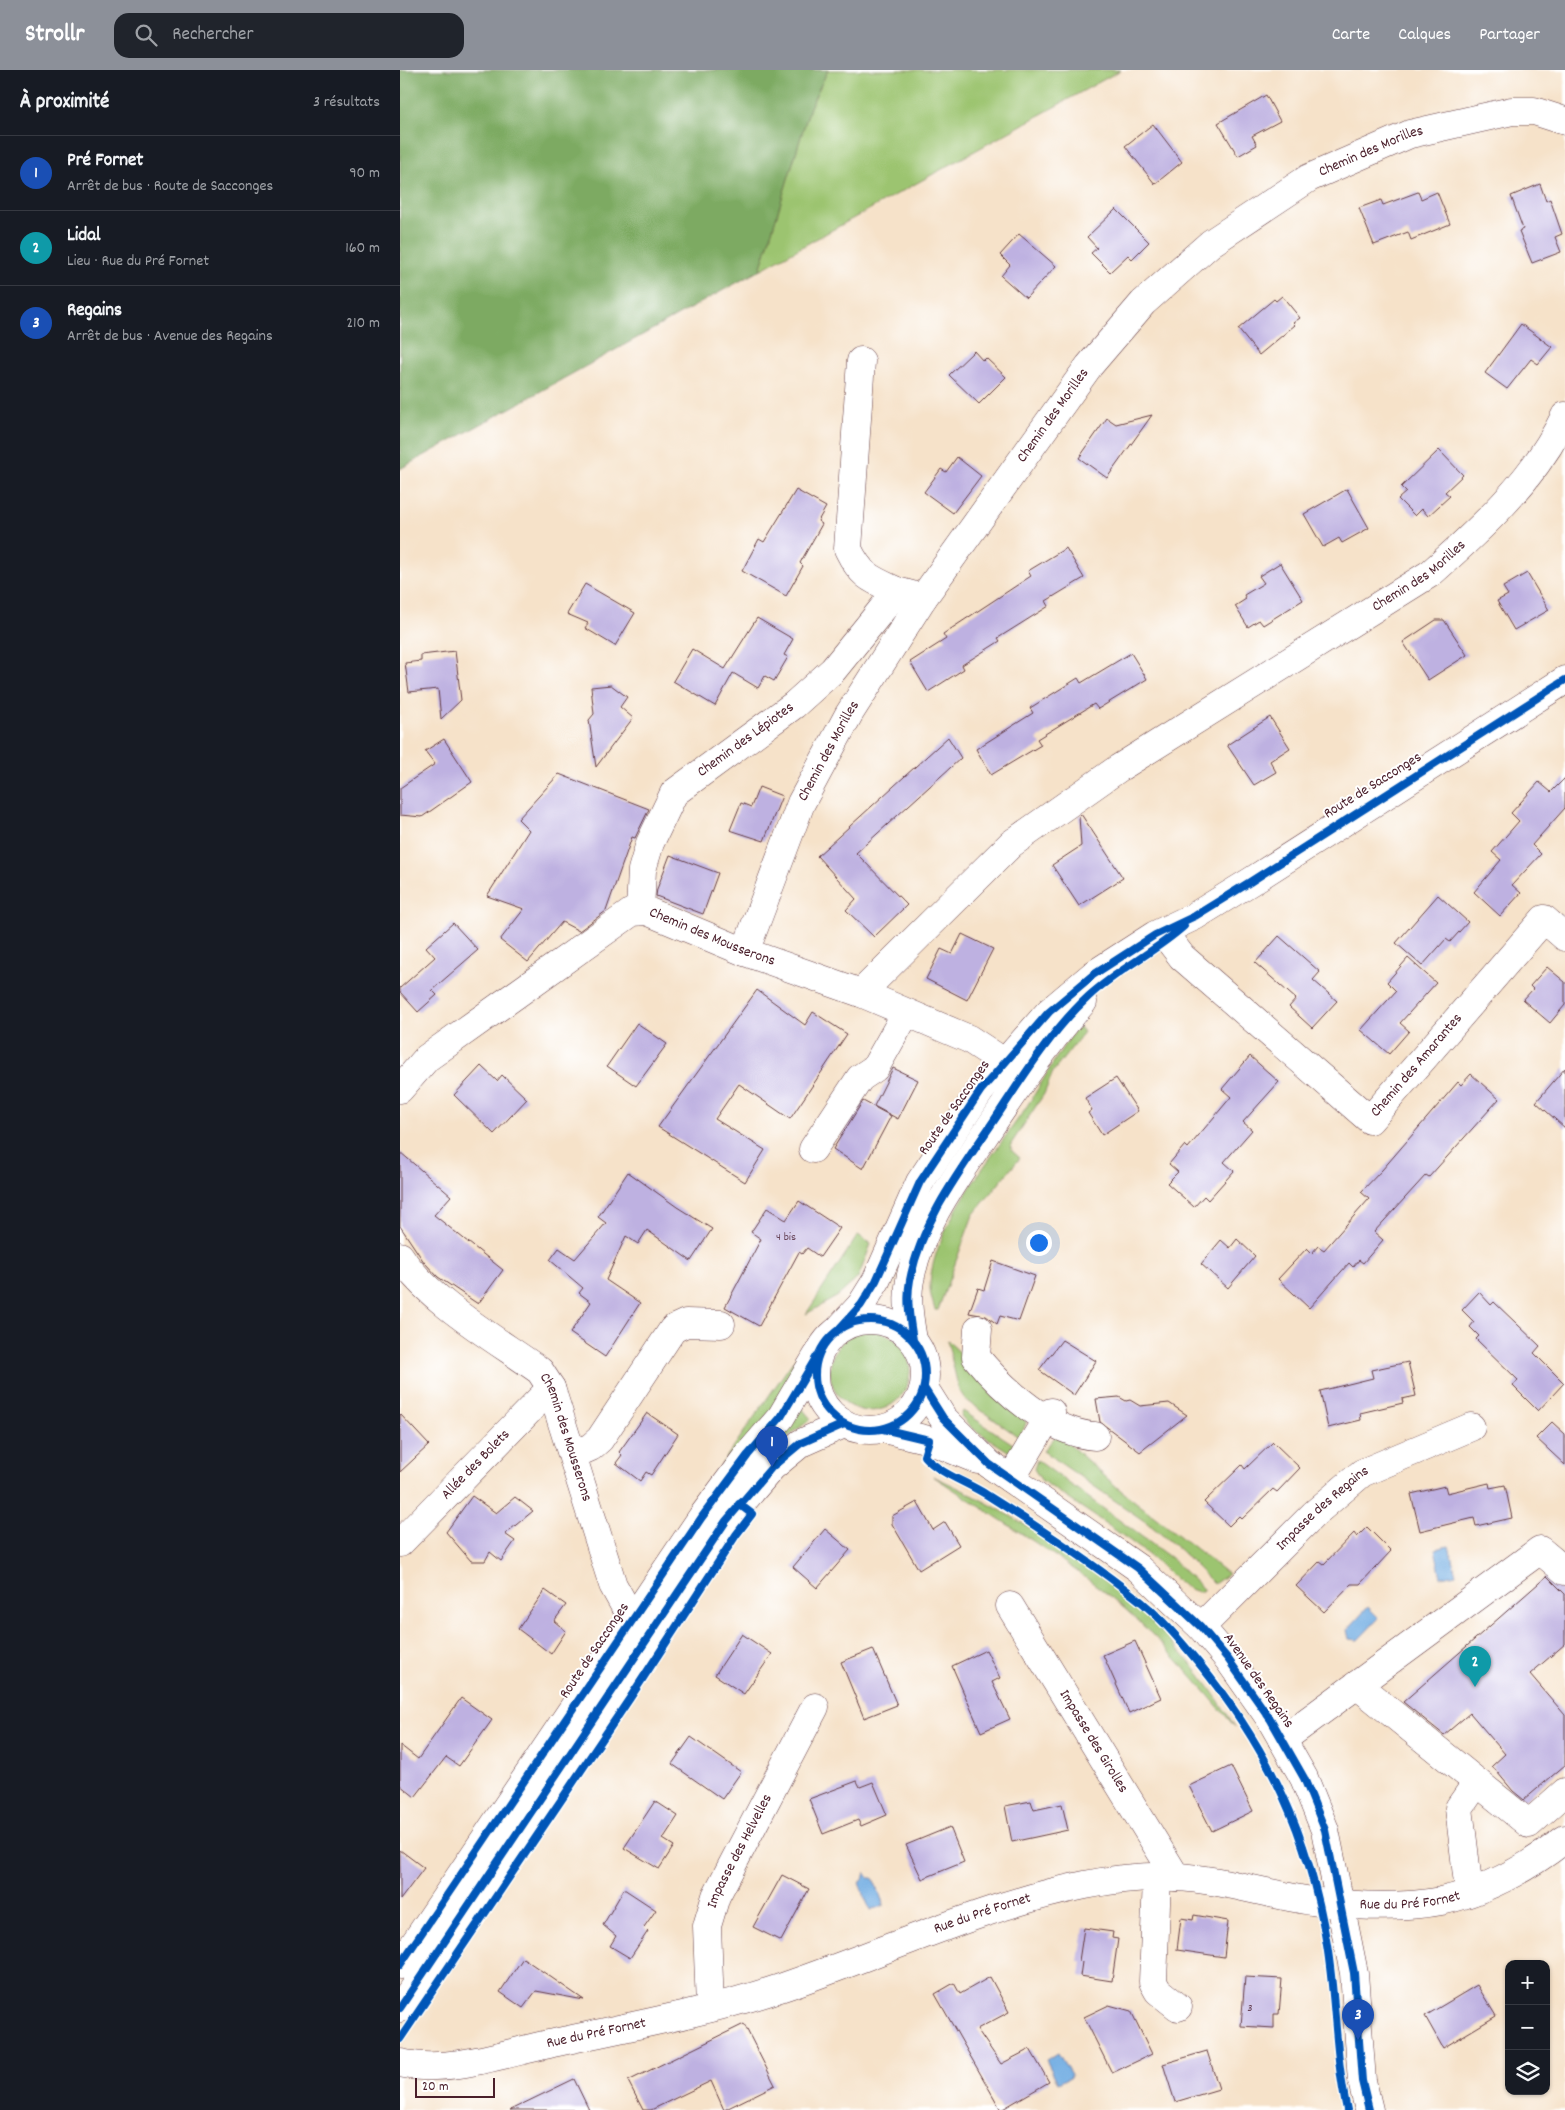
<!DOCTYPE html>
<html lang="fr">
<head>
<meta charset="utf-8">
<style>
	:root { --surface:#171b24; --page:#20242c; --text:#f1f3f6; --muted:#9ea1a6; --line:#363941; --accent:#8c9099 }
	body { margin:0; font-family:Dekko,sans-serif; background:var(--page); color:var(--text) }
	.controls { position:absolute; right:15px; bottom:15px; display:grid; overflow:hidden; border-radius:10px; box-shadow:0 1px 4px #0004 }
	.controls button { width:45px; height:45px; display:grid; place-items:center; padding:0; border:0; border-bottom:1px solid var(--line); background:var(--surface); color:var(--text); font:25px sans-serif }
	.scale { position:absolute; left:15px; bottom:12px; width:80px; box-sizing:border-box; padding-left:5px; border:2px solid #4a1f2b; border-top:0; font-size:14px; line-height:18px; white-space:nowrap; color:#4a1f2b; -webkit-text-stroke:4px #fff; paint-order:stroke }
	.you { position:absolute; left:638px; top:1172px; width:18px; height:18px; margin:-12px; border:4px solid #fff; border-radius:50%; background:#1a73e8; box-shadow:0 0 0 8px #1a73e833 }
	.badge { display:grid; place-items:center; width:32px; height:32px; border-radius:50%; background:var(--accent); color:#fff; font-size:16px; font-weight:700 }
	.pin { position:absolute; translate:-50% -41px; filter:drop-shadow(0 1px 2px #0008) }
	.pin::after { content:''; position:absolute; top:26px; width:18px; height:15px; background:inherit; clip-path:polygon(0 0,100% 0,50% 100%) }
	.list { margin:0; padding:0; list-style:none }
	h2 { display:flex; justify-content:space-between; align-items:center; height:65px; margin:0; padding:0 20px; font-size:21px }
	h2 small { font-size:16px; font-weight:400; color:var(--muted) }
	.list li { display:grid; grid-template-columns:32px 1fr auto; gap:15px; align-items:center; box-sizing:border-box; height:75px; padding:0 20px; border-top:1px solid var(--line) }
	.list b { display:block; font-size:19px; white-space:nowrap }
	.list p { margin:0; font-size:16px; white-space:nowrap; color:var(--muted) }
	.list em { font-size:16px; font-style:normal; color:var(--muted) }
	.icon { flex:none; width:28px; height:28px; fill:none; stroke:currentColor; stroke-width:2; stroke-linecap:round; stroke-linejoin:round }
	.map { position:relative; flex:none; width:1165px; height:2040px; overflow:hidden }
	header { display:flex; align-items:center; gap:30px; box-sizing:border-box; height:70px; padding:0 25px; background:var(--accent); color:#fff }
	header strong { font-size:24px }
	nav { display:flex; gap:28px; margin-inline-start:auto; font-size:18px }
	.search { width:350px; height:45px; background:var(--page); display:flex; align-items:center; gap:12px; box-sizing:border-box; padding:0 18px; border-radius:15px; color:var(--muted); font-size:19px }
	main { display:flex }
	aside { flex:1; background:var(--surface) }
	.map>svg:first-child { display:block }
</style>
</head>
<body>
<header>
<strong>Strollr</strong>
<div class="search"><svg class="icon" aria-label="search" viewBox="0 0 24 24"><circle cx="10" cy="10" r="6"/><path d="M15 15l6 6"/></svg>Rechercher</div>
<nav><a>Carte</a><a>Calques</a><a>Partager</a></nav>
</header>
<main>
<aside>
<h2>À proximité<small>3 résultats</small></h2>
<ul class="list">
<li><span class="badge" style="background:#1a4fb4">1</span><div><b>Pré Fornet</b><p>Arrêt de bus · Route de Sacconges</p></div><em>90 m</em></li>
<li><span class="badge" style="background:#0f9aa8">2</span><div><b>Lidal</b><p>Lieu · Rue du Pré Fornet</p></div><em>160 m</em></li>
<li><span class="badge" style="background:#1a4fb4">3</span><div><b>Regains</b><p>Arrêt de bus · Avenue des Regains</p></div><em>210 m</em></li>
</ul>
</aside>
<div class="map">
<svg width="1165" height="2040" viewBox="0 0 1165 2040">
	<rect width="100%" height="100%" fill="#fff"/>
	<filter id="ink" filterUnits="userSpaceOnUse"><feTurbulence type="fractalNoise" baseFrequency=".02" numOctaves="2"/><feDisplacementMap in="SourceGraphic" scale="10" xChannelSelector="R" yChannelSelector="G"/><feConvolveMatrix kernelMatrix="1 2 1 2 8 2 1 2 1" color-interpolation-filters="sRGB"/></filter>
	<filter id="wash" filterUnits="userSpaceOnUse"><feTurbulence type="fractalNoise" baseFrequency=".0096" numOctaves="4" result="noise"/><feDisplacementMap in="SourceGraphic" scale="20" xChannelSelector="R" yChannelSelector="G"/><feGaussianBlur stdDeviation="1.12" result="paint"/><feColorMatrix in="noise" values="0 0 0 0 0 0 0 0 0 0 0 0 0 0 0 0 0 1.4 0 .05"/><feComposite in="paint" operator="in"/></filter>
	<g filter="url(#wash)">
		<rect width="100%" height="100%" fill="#f6e2c9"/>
		<path fill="#9cc46f" stroke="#73724d" d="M428 0H721L360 200 410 37Z
			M679 956 684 962 653 1002 644 1024 611 1074 612 1081 620 1088 573 1145 538 1240H535C533 1233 530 1225 530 1218 530 1159 595 1084 627 1036 645 1009 658 980 679 956Z
			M458 1165 471 1174 458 1208 438 1226 406 1244Z
			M430 1301a40 40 0 1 1 80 0a40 40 0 1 1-80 0Z
			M547 1270 624 1344 626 1353 620 1368 565 1329 559 1320Z
			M400 1281 386 1320 323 1403 321 1395Z
			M400 1336 411 1349 390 1365 344 1412Z
			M563 1341 616 1376 614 1385 572 1358 561 1346Z
			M656 1366H660L718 1418 828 1504 814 1514 780 1480 750 1455 643 1381Z
			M637 1390 771 1488 804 1520C791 1528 766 1500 757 1492 721 1462 680 1437 641 1410L634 1399Z
			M533 1406C649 1459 770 1544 835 1657 793 1606 748 1555 697 1516 644 1476 587 1442 533 1406Z"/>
		<path fill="#7daa62" stroke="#646446" d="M0 0H428L410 37 360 200 0 399Z"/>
		<path fill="#70ace2" stroke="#5d6686" d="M1049 1476 1056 1504 1041 1507 1035 1479Z
			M968 1537 979 1548 958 1570 949 1569 947 1560Z
			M465 1802 469 1808H473L484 1835 470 1840 459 1813 463 1810Z
			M658 1983 672 2006 658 2013 646 1990Z"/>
		<g id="blocks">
			<path fill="#beb1e1" d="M866 25 880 51 852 66 857 75 838 86 818 53Z
				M753 54 782 92 755 114 725 76Z
				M1140 114 1146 131 1150 129 1162 164 1155 167 1161 182 1132 193 1119 161 1123 159 1111 126Z
				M1018 122 1021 129 1037 122 1050 154 1011 170 1008 162 974 175 959 138 981 130 983 135Z
				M716 139 749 172 732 189 728 185 710 202 691 183 697 178 687 167Z
				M619 164 656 196 626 228 601 206 610 195 600 185Z
				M882 226 900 248 893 253 895 255 859 285 838 259 874 229 876 231Z
				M1121 254 1152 277 1138 294 1131 289 1107 319 1085 303Z
				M574 281 583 291 586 288 606 307 579 334 549 305Z
				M752 345 707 408 679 388 707 348 716 354Z
				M1039 380 1063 405 1045 422 1050 426 1028 446 1022 439 1015 446 998 429 1006 422 1001 417Z
				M557 387 581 406 553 443 524 422 541 399 546 402Z
				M947 419 969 458 942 473 939 468 923 477 904 444Z
				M396 420 426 437 418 451 422 454 400 493 403 496 386 526 342 501 359 469 364 472Z
				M666 478 684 508 646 531 649 536 598 568 600 571 562 595 564 599 528 622 510 592 546 569 543 564 631 506 628 501Z
				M880 493 903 530 863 555 859 550 848 557 835 536 846 529 844 525 864 513 859 506Z
				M1127 503 1149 540 1114 560 1097 531 1108 525 1103 517Z
				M185 514 235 543 215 576 185 558 188 553 167 544Z
				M357 548 393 569 384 585 388 587 374 611 365 606 358 618 333 603 315 636 273 611 292 579 325 599Z
				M1036 550H1044L1067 585 1028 610 1003 572Z
				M55 581 61 630 41 649 38 619 9 622 5 593 21 591V585Z
				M731 583 747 609 698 639 694 634 637 669 641 675 591 705 576 679 633 643 630 638 678 608 681 613Z
				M211 615 227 627 220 637 233 648 196 697 189 650 194 644 191 617Z
				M870 647 890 678 870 691 876 702 854 715 827 675Z
				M548 667 561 688 456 783 507 835 474 867 446 840 456 829 417 786Z
				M44 669 72 712 22 747 0 745V718L35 694 25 681Z
				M159 704 249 739 235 768 232 767 206 841 179 861 162 852 128 892 100 870 124 839 87 826 129 760 118 749Z
				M1165 708V738L1132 775 1141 784 1112 815 1121 823 1100 846 1074 822 1101 790 1092 782 1119 751 1111 743 1139 712 1151 722Z
				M359 717 382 726 364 771 330 760 341 733 351 737Z
				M681 744 723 808 679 836 652 795 681 776 679 746Z
				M270 785 318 803 303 844 256 826 257 819Z
				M1038 825 1068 852 1050 872 1046 869 1022 896 996 873Z
				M53 853 78 880 32 920 37 925 18 942 0 922V918L35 887 26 877Z
				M562 864 593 879 567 930 526 909 541 879 552 884Z
				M879 866 920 902 913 910 937 931 912 958 889 937 896 929 855 893Z
				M1008 888 1036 913 1000 953 1009 961 989 984 961 960 996 921 987 912Z
				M1147 897 1165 912V935L1150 953 1123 930 1133 919 1130 916Z
				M357 920 405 955 413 942 447 964 390 1049 339 1014 315 1049 365 1080 345 1112 258 1057Z
				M237 953 267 974 236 1016 207 996Z
				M850 986 879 1012 843 1052 852 1060 824 1092 834 1101 808 1130 804 1126 794 1137 767 1113 778 1102 769 1094 785 1075 788 1078 831 1027 822 1019Z
				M81 996 97 1011 102 1005 127 1029 94 1064 54 1025Z
				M493 998 518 1010 498 1049 474 1036Z
				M1165 998V1058L1136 1032Z
				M1071 1004 1099 1029 1029 1107 1026 1105 974 1162 983 1170 963 1193 959 1190 953 1197 949 1193 909 1238 878 1209 907 1178 912 1183 918 1176 924 1180 969 1129 961 1122 982 1100 1058 1012 1061 1015Z
				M716 1008 738 1041 702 1065 688 1043 692 1040 685 1028Z
				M463 1031 491 1046 463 1099 433 1079Z
				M0 1082 51 1126 34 1145 103 1200 78 1234 38 1207 24 1192 0 1156Z
				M228 1102 277 1137 312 1159 291 1191 247 1160 238 1174 226 1166 206 1210 240 1233 205 1287 170 1263 191 1232 179 1223 183 1218 150 1190 159 1178 175 1189 206 1153 198 1147Z
				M399 1131 440 1158 420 1187 407 1178 402 1184 399 1182 359 1256 325 1237 361 1169 351 1162 367 1138 386 1150Z
				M837 1169 855 1186 828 1218 801 1194 821 1170 830 1178Z
				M593 1191 635 1206 619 1251 600 1246 597 1254 586 1246 569 1243 578 1218 584 1220Z
				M1079 1222 1091 1235 1094 1232 1140 1276 1134 1283 1164 1313 1138 1341 1113 1316 1118 1310 1076 1269 1079 1266 1070 1257 1074 1252 1062 1240Z
				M662 1270 696 1291 674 1325 639 1300Z
				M1008 1292 1016 1326 1002 1329 1003 1333 960 1343 961 1350 928 1358 920 1321 973 1308 971 1300Z
				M719 1327 726 1331 730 1330 740 1336 769 1333 787 1345 740 1382 700 1352 696 1329Z
				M247 1343 278 1364 251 1405 246 1402 240 1411 216 1393 222 1385 219 1382Z
				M0 1344 29 1375 0 1402Z
				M1152 1352 1165 1364V1395L1136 1368Z
				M873 1372 900 1398 877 1422 873 1419 842 1449 839 1446 829 1456 804 1432 842 1395 845 1399Z
				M1089 1413 1090 1418 1105 1415 1112 1448 1076 1456 1074 1448 1020 1461 1011 1424 1045 1416 1047 1423Z
				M72 1426 96 1443 115 1427 133 1441 105 1464 115 1471 101 1491 90 1482 85 1491H71L46 1462Z
				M517 1432 533 1460 545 1452 559 1475 519 1500 492 1454V1446Z
				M967 1457 991 1481 960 1514H951L924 1542 896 1516 920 1491 924 1494 954 1463 957 1467Z
				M425 1459 450 1480 417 1518 393 1497Z
				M1147 1506 1165 1524V1574L1130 1604 1165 1645V1695L1124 1730 1113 1721 1092 1696 1105 1684 1070 1643 1044 1665 1003 1632Z
				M145 1520 166 1535 154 1551 166 1561 151 1584 118 1559Z
				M342 1564 372 1584 344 1624 315 1605Z
				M735 1571 761 1628 729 1643 703 1585Z
				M473 1579 497 1635 464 1648 441 1592Z
				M586 1580 600 1608 592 1612 610 1649 581 1662 552 1596Z
				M61 1628 92 1650 59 1696 46 1687 15 1727 0 1715V1675L18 1689Z
				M291 1667 341 1702 322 1729 272 1694Z
				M831 1696 853 1741 812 1761 789 1716Z
				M457 1711 460 1717 473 1712 487 1745 461 1756 458 1750 423 1764 409 1729Z
				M255 1731 278 1746 263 1769 274 1776 259 1799 224 1778Z
				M631 1731 634 1740 662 1734 668 1760 612 1772 605 1736Z
				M550 1757 564 1792 522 1809 506 1775Z
				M0 1780 24 1798 0 1830Z
				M382 1805 409 1819 381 1871 353 1857Z
				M224 1819 256 1840 244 1857 248 1861 230 1888 210 1876 216 1866 203 1855Z
				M794 1845 828 1851 824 1887 777 1880 781 1848 793 1850Z
				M684 1858 713 1862 712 1868 718 1869 712 1911 680 1906 682 1892 679 1891Z
				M123 1888 184 1930 136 1921 123 1938 100 1922Z
				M590 1907 609 1942 577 1959 601 1994 630 1979 649 2012 601 2040 535 1924 554 1913 560 1924Z
				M845 1907 882 1909 879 1944H874V1958L841 1956Z
				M1077 1915 1096 1946 1043 1978 1025 1946Z
				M709 1935 731 1941 752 1984 712 2003 684 1947Z
				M344 1954 375 2015 324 2040 311 2011 251 2040H243L228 2011Z
				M807 1981 819 2019 775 2032 763 1994Z
				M174 2009 189 2040H110Z"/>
		</g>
	</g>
	<g filter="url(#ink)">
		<use href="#blocks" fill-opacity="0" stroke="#643c43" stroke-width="1"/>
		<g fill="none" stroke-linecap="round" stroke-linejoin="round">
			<defs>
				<g id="minor">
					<path d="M461 291 448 479C461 506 470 509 497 521"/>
					<path id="s1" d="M240 841 242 800 250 773 274 723 394 635 433 600 497 521 523 528"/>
					<path id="s2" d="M769 870 782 887 970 1050 1144 849 1165 867"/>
					<path id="s3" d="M345 882 401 733 449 644 523 528 689 296 743 233 811 173 909 108 1010 64 1112 41H1134L1165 51"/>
					<path id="s4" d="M461 923 611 774 719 698 1031 503C1083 457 1135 409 1165 346"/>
					<path id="s5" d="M0 1019 27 988 232 842 247 841 345 882 461 923 569 969 604 992"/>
					<path d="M413 1079 460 1008 475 998 506 943"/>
					<path id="s6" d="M0 1186C27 1230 97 1270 140 1301L151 1318 213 1515 223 1533 235 1547"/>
					<circle cx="470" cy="1305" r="55"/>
					<path d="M440 1258 461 1235 476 1211 520 1112 581 1020 649 942 693 905 755 865 795 846 850 812 1165 610"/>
					<path d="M578 1259 576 1287C602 1319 652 1364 695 1366"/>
					<path d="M513 1270C510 1251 506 1230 510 1210 520 1156 554 1110 584 1066 615 1019 646 974 683 932"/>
					<path d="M524 1318 543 1348 589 1394 738 1498 801 1557 828 1589 871 1650 904 1708 925 1760 954 1903 962 2011 969 2040"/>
					<path d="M483 1359 529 1370 578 1390"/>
					<path d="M173 1385 191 1377 200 1369 273 1259 286 1253 321 1254"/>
					<path d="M611 1409 651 1342"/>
					<path id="s7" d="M0 1473 151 1318"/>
					<path id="s8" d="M610 1536 776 1807"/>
					<path id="s9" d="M801 1557 914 1444 962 1403 1071 1357"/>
					<path d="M957 1615 1129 1754 1165 1722"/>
					<path d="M882 1670 1140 1480 1165 1501"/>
					<path d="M757 1808 753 1912 758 1921 778 1937"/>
					<path d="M1069 1822 1059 1738 1077 1712"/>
					<path d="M0 1895 302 1447 348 1385 381 1347 417 1286"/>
					<path d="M0 1938 326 1451 372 1397 401 1373 444 1354"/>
					<path id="s10" d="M310 1938 307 1856 316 1826 415 1637"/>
					<path id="s11" d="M0 1993C48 2004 102 1984 149 1974 226 1957 305 1943 380 1918 481 1884 580 1836 685 1815 715 1809 745 1806 775 1807 824 1809 871 1826 919 1832 956 1836 1005 1838 1041 1831 1086 1821 1129 1797 1165 1769"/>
				</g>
			</defs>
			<use href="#minor" stroke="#643c43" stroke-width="29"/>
			<use href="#minor" stroke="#fff" stroke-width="28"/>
			<defs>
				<path id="cycleway" d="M415 1305a55 55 0 1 1 110 0a55 55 0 1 1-110 0Z
					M440 1258 461 1235 476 1211 520 1112 581 1020 649 942 693 905 755 865 795 846 850 812 1165 610
					M513 1270C510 1251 506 1230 510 1210 522 1149 563 1097 597 1046 624 1005 652 960 689 926 717 900 755 882 784 856
					M524 1318 543 1348 589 1394 738 1498 801 1557 828 1589 871 1650 904 1708 925 1760 954 1903 962 2011 969 2040
					M483 1359 529 1370 524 1386C540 1404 567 1412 587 1425 638 1457 687 1489 734 1526 758 1544 779 1569 798 1592 869 1679 909 1764 927 1875 936 1930 935 1986 947 2040
					M0 1895 302 1447 348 1385 381 1347 417 1286
					M0 1938 326 1451 372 1397 401 1373 444 1354
					M0 1969 230 1628 336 1465 352 1444 339 1434"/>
			</defs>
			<use href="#cycleway" stroke="#fff" stroke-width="11"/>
			<use href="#cycleway" stroke="#0057b8" stroke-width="8"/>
		</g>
	</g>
	<g text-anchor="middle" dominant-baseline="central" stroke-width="4" stroke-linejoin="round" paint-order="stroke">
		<g font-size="12" fill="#674458">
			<text x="386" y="1167">4 bis</text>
			<text x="850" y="1938">3</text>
		</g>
		<g font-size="15" fill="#4a1f2b" stroke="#fff">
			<text stroke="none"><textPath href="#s3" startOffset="1042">Chemin des Morilles</textPath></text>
			<text stroke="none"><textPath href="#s3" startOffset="622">Chemin des Morilles</textPath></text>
			<text stroke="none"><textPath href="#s4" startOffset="700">Chemin des Morilles</textPath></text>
			<text stroke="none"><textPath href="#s1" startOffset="214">Chemin des Lépiotes</textPath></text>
			<text stroke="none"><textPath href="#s3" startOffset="218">Chemin des Morilles</textPath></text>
			<text transform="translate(973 716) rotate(-32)">Route de Sacconges</text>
			<text stroke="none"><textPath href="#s5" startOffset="378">Chemin des Mousserons</textPath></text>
			<text stroke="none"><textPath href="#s2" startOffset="342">Chemin des Amarantes</textPath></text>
			<text transform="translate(555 1038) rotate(-55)">Route de Sacconges</text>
			<text stroke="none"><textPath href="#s6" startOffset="254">Chemin des Mousserons</textPath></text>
			<text stroke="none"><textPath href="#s7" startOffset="109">Allée des Bolets</textPath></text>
			<text stroke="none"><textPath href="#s9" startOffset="170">Impasse des Regains</textPath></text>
			<text transform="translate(195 1581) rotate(-56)">Route de Sacconges</text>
			<text transform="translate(858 1611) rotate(55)">Avenue des Regains</text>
			<text stroke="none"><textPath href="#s8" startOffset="159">Impasse des Girolles</textPath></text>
			<text stroke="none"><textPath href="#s10" startOffset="164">Impasse des Helvelles</textPath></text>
			<text stroke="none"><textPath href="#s11" startOffset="1040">Rue du Pré Fornet</textPath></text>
			<text stroke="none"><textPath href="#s11" startOffset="605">Rue du Pré Fornet</textPath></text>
			<text stroke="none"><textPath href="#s11" startOffset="200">Rue du Pré Fornet</textPath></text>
		</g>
	</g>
</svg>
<div class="controls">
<button>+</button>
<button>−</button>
<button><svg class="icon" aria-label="layers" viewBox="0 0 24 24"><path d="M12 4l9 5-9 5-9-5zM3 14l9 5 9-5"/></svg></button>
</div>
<div class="scale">20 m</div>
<div class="you"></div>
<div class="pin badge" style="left:372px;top:1397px;background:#1a4fb4">1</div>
<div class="pin badge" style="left:1075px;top:1617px;background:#0f9aa8">2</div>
<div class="pin badge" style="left:958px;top:1970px;background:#1a4fb4">3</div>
</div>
</main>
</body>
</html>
